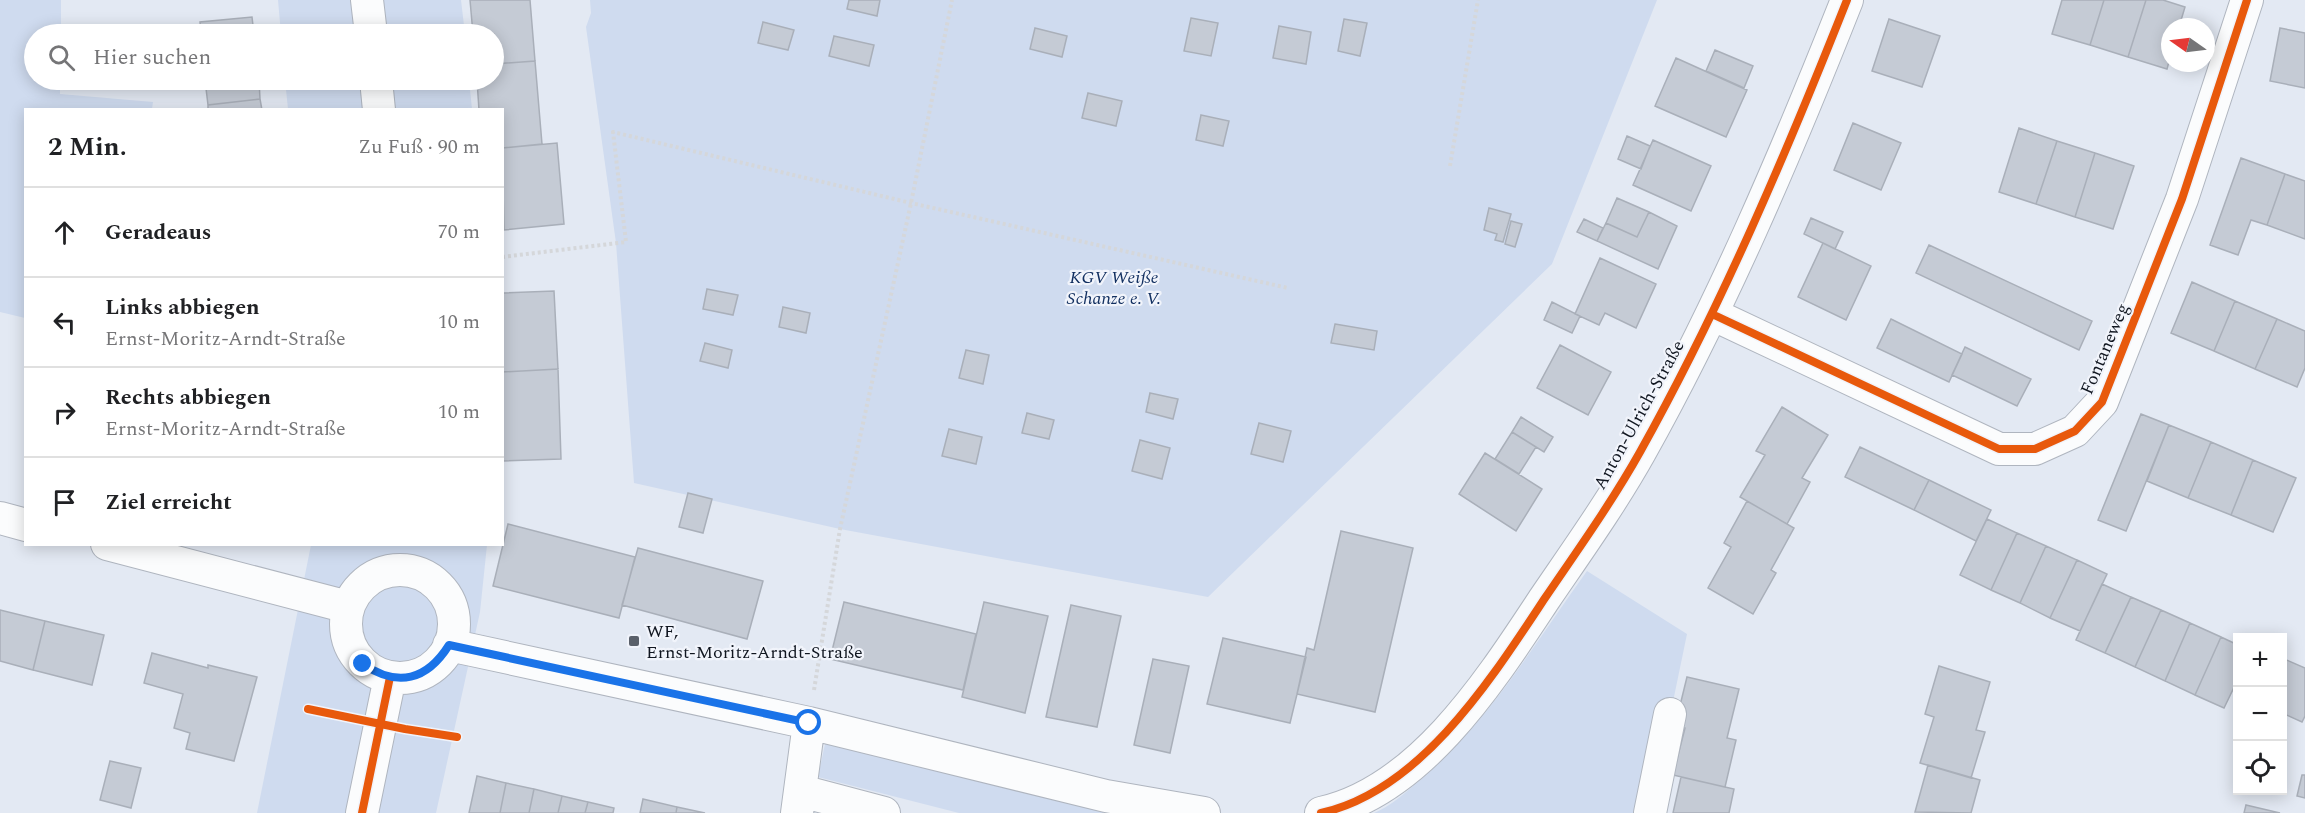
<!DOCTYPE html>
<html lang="de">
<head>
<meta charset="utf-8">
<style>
	:root { --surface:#fff; --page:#f6f6f6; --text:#202124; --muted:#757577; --line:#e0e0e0 }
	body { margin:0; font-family:Spectral,serif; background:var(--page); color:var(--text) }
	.controls { position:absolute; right:18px; bottom:18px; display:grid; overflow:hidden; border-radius:0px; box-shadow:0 3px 15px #0003 }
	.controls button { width:54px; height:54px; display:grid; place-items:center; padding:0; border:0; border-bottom:2px solid var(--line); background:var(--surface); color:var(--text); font:30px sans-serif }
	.compass { position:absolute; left:2161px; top:18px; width:54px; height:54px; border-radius:50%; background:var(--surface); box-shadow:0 3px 15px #0003; rotate:284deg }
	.stop { position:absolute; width:18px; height:18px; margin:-14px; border:4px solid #1a73e8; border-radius:50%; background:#fff }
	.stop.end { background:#1a73e8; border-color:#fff; box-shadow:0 2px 6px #0008 }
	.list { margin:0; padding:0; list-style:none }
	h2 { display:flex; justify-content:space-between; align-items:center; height:78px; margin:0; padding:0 24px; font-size:26px }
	h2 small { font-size:20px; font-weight:400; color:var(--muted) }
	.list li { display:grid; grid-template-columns:39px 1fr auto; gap:18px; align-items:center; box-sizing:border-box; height:90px; padding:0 24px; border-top:2px solid var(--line) }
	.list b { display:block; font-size:22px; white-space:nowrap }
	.list p { margin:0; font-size:20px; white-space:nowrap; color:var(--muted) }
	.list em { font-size:20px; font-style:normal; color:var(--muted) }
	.icon { flex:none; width:33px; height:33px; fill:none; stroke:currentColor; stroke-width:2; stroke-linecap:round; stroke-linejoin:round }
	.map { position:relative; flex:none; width:2305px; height:813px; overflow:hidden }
	.search { position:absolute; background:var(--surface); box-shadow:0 3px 15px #0003; left:24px; top:24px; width:480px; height:66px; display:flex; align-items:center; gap:15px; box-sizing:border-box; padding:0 21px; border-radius:33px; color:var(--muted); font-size:22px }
	.panel { position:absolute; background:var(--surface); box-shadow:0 3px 15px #0003; left:24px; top:108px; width:480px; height:438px; border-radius:0px }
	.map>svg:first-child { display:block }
</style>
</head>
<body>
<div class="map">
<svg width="2305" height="813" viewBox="0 0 2305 813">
	<rect width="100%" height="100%" fill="#e3e9f3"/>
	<path fill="#cfdbef" d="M0 0H61V34H34V80H60V94L153 102 152 109 26 110 25 318 0 312Z
		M278 0H461L465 34H281Z
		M590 0H1657L1552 264 1208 597 840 529 634 483 616 243 586 27 591 13Z
		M285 80H469L472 109H288Z
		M311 545H487L480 612 436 813H257Z
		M1587 571 1687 634 1650 813H1374C1389 807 1400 797 1412 787 1483 731 1534 644 1587 571Z
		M825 744 1116 813H959L818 777Z"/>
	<path fill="#c5cbd5" stroke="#a9afb9" stroke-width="1.5" d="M470 0H530L535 61 494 64V34H473Z
		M849 0H880L877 16 847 9Z
		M2062 0H2104L2090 45 2052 34Z
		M2104 0H2146L2128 57 2090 45Z
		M2146 0H2163L2185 7 2179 27H2170V58L2167 69 2128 57Z
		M252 17 254 34H201L200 22Z
		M1191 18 1218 23 1211 56 1184 51Z
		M1344 19 1367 23 1360 56 1338 51Z
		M1889 19 1940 36 1922 87 1872 71Z
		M763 22 794 30 788 50 758 43Z
		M1279 26 1311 32 1306 64 1273 58Z
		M1035 28 1067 36 1062 57 1030 49Z
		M2280 28 2305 33V88L2270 81Z
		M834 36 874 45 869 66 829 56Z
		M1715 50 1753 66 1744 88 1706 71Z
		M1676 58 1747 90 1726 137 1655 106Z
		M535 61 542 144 502 148V110H479L477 80H494V64Z
		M205 80H259L260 99 208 105Z
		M1088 93 1122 101 1116 126 1082 118Z
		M260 99 262 110H208V105Z
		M1201 115 1229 121 1223 146 1196 140Z
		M1853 123 1901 143 1881 190 1834 170Z
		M2019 128 2057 141 2036 204 1999 192Z
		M1627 136 1650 146 1641 169 1618 159Z
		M1653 140 1711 166 1691 211 1633 185Z
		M2057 141 2095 153 2075 217 2036 204Z
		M557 143 564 224 504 230 502 148Z
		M2095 153 2134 166 2113 229 2075 217Z
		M2241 158 2285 174 2267 225 2251 220 2238 255 2210 245Z
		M2285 174 2305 181V239L2267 225Z
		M1617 198 1649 212 1637 237 1606 223Z
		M1489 208 1511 214 1503 242 1495 240 1497 234 1484 230Z
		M1649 212 1677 226 1658 269 1597 241 1606 223 1637 237Z
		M1811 218 1843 232 1835 249 1804 234Z
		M1584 219 1603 228 1597 241 1577 232Z
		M1511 221 1522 224 1515 247 1505 244Z
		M1823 243 1871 266 1846 320 1798 297Z
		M1929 245 2092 321 2079 350 1916 273Z
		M1600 258 1656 284 1636 328 1605 313 1599 325 1575 314Z
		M2192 282 2235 301 2214 351 2171 333Z
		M707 289 738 295 733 315 703 309Z
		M554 291 558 369 502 372V293Z
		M2235 301 2277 319 2255 369 2214 351Z
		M1552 302 1580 316 1572 333 1544 320Z
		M783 307 810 313 806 333 779 327Z
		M1891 319 1962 354 1949 382 1877 348Z
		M2277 319 2305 331V368L2297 387 2255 369Z
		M1335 324 1377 331 1374 350 1331 343Z
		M705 343 732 350 728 368 700 361Z
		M1560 345 1611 372 1588 415 1537 388Z
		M1965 347 2031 379 2017 406 1952 375Z
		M966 350 989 355 983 384 959 378Z
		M558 369 561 459 502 461V372Z
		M1150 393 1178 399 1173 419 1146 412Z
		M1782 407 1828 435 1802 478 1810 482 1787 524 1740 497 1765 455 1756 451Z
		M1027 413 1054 420 1049 439 1022 433Z
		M2141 414 2169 425 2126 531 2098 520Z
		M1521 417 1553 437 1544 452 1512 432Z
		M1259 423 1291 431 1283 462 1251 454Z
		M2169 425 2211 442 2188 498 2147 481Z
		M949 429 982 437 976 464 942 456Z
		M1512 432 1536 447 1519 474 1495 459Z
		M1140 440 1170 448 1162 479 1132 471Z
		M2211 442 2253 460 2231 515 2188 498Z
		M1860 447 1929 480 1914 510 1845 477Z
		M1485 453 1542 489 1516 531 1459 494Z
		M2253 460 2296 478 2273 532 2231 515Z
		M1929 480 1991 510 1976 541 1914 510Z
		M688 493 712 499 703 533 679 527Z
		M1747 501 1794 528 1771 570 1776 573 1753 614 1708 588 1731 547 1724 543Z
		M1987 519 2017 533 1991 590 1960 575Z
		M508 524 635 557 619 618 493 586Z
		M1341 531 1413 548 1375 712 1297 694 1307 648 1314 650Z
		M2017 533 2046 546 2020 603 1991 590Z
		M2046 546 2077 560 2050 618 2020 603Z
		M638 548 763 581 747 639 622 605Z
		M2077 560 2107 574 2080 631 2050 618Z
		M2102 584 2131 597 2105 653 2076 640Z
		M2131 597 2161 610 2135 667 2105 653Z
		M844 602 976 634 963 690 830 659Z
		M984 602 1048 616 1025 713 962 697Z
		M1071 605 1121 616 1097 727 1046 717Z
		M0 610 45 621 33 670 0 661Z
		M2161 610 2190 623 2165 681 2135 667Z
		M45 621 104 635 92 685 33 670Z
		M2190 623 2221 637 2195 695 2165 681Z
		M2221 637 2238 645V679L2224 708 2195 695Z
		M1223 638 1306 657 1290 723 1207 704Z
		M152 653 208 668V665L257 677 234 761 186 749 190 733 174 728 183 694 144 683Z
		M2282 658 2305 668V716L2302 722 2282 713Z
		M1153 659 1189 666 1170 753 1134 745Z
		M1939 666 1990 682 1976 730 1985 732 1971 778 1920 763 1934 717 1925 714Z
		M1687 677 1739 689 1727 738 1736 740 1725 787 1673 775 1685 728 1675 726Z
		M110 761 141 768 131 808 100 800Z
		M1928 765 1980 780 1971 813 1915 812Z
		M2302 775H2305V798L2297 796Z
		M477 776 506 783 500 813H469Z
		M1681 777 1734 789 1729 813H1673Z
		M506 783 534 789 529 813H500Z
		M534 789 562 796 558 813H529Z
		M562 796 588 802 585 813H558Z
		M643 799 677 807 676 813H640Z
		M588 802 614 808 613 813H585Z
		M2246 805 2280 813H2244Z
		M677 807 705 813H676Z"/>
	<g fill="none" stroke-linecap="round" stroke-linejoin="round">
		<defs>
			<path id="street" d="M367 0 371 34
				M376 80 379 110
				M1712 314 1999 449H2035L2075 431 2102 402 2182 199 2247 0
				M0 518 26 525
				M107 544 348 607
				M346 624a54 54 0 1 1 108 0a54 54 0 1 1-108 0Z
				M449 645 809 723 1106 796 1204 813
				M801 791 884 813
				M362 813 390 677
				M797 813 809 723
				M1321 813C1421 791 1492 678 1545 598 1577 551 1612 502 1640 452 1721 307 1786 154 1847 0
				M1650 813 1670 714"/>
		</defs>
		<use href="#street" stroke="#afb5bf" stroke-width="34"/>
		<path stroke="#d5d7da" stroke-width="4" stroke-dasharray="3 3" stroke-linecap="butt" d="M1450 166 1478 0
			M502 257 626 242 613 132 911 203 1288 288
			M814 690 840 529 911 203 952 0"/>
		<use href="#street" stroke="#fbfcfd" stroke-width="32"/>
		<defs>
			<path id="cycleway" d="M1712 314 1999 449H2035L2075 431 2102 402 2182 199 2247 0
				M308 709 405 729 457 737
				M362 813 390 677
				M1321 813C1421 791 1492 678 1545 598 1577 551 1612 502 1640 452 1721 307 1786 154 1847 0"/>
		</defs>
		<use href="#cycleway" stroke="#f1f4fb" stroke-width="11"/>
		<use href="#cycleway" stroke="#e8590c" stroke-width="8"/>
	</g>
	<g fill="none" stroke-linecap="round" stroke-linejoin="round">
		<path stroke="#1a73e8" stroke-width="8" d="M363 664C398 688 427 680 449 645L809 723"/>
	</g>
	<rect fill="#5a606a" stroke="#f1f4fb" stroke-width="2" x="628" y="635" width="12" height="12" rx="3"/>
	<g text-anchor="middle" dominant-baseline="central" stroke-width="4.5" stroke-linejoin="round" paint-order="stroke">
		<g font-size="18" font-style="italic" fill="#112f60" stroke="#f1f4fb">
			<text x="1114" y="277">KGV Weiße<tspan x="1114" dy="21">Schanze e. V.</tspan></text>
		</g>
		<g font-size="18" fill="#101620" stroke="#f1f4fb">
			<text transform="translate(2105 349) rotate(-67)">Fontaneweg</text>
			<text transform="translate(1639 415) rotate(-61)">Anton-Ulrich-Straße</text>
		</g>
		<g font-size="18" fill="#101620" stroke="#f1f4fb" text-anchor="start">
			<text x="646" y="631">WF,<tspan x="646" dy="21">Ernst-Moritz-Arndt-Straße</tspan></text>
		</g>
	</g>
</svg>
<div class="controls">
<button>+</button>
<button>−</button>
<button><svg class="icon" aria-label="locate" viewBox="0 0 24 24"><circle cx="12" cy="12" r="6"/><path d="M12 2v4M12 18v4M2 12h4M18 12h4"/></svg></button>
</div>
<svg class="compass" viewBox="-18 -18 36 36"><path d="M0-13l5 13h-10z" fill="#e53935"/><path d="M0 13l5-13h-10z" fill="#757577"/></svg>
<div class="stop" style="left:809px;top:723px"></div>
<div class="stop end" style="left:363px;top:664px"></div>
<div class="search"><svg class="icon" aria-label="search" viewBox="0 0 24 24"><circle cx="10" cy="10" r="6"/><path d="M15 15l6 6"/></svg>Hier suchen</div>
<section class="panel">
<h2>2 Min.<small>Zu Fuß · 90 m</small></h2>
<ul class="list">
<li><svg class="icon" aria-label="ahead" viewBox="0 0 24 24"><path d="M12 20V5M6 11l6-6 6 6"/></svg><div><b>Geradeaus</b></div><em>70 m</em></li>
<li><svg class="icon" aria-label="left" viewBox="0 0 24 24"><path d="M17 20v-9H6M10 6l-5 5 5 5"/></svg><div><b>Links abbiegen</b><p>Ernst-Moritz-Arndt-Straße</p></div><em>10 m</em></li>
<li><svg class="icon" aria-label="right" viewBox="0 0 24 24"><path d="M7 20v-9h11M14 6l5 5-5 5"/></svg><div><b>Rechts abbiegen</b><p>Ernst-Moritz-Arndt-Straße</p></div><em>10 m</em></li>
<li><svg class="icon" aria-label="arrive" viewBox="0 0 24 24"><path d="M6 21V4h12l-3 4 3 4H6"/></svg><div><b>Ziel erreicht</b></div></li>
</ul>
</section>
</div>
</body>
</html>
